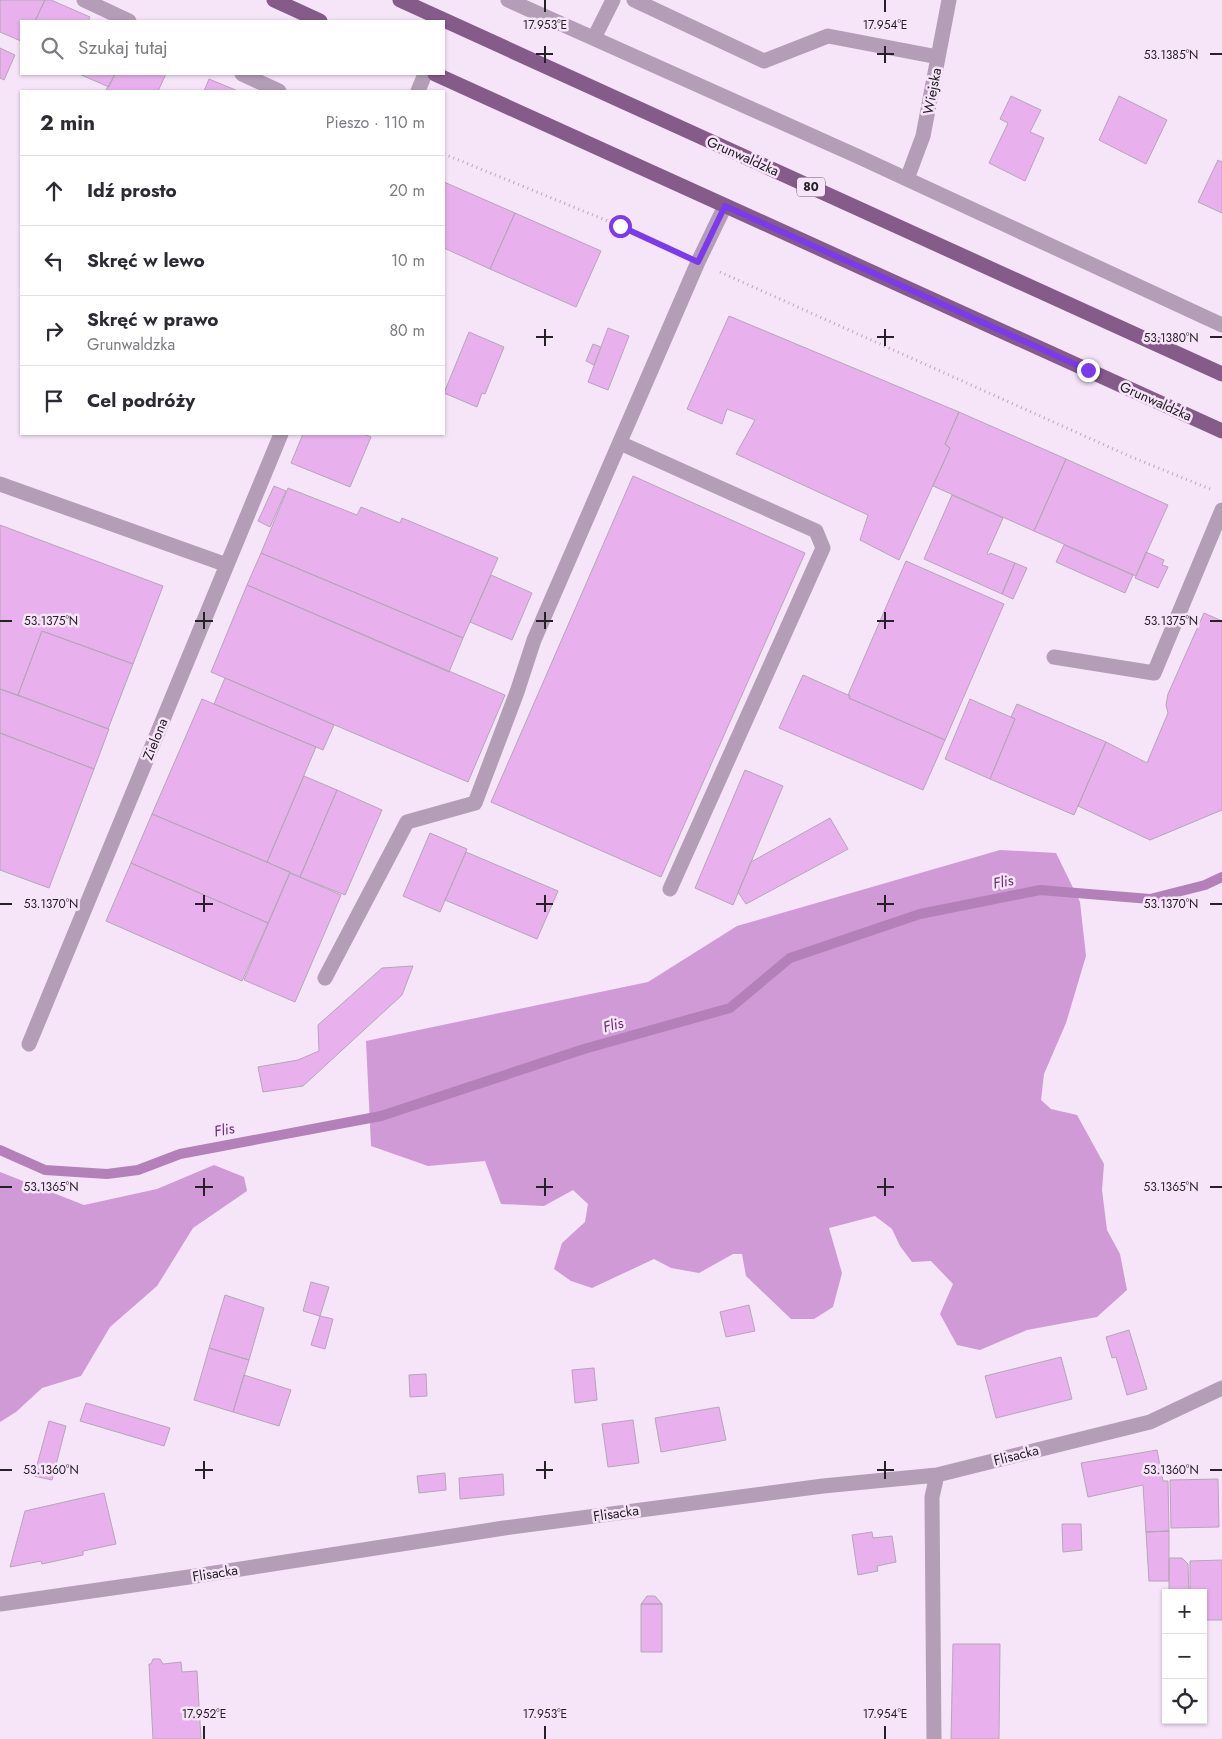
<!DOCTYPE html>
<html lang="pl">
<head>
<meta charset="utf-8">
<style>
	:root { --surface:#fff; --page:#f7f7f7; --text:#2b2b33; --muted:#7c7c81; --line:#e1e1e2 }
	body { margin:0; font-family:Jost,sans-serif; background:var(--page); color:var(--text) }
	.controls { position:absolute; right:15px; bottom:15px; display:grid; overflow:hidden; border-radius:0px; box-shadow:0 1px 4px #0004 }
	.controls button { width:45px; height:45px; display:grid; place-items:center; padding:0; border:0; border-bottom:1px solid var(--line); background:var(--surface); color:var(--text); font:25px sans-serif }
	.stop { position:absolute; width:15px; height:15px; margin:-11px; border:4px solid #7c3aed; border-radius:50%; background:#fff }
	.stop.end { background:#7c3aed; border-color:#fff; box-shadow:0 1px 5px #0008 }
	.list { margin:0; padding:0; list-style:none }
	h2 { display:flex; justify-content:space-between; align-items:center; height:65px; margin:0; padding:0 20px; font-size:21px }
	h2 small { font-size:16px; font-weight:400; color:var(--muted) }
	.list li { display:grid; grid-template-columns:32px 1fr auto; gap:15px; align-items:center; box-sizing:border-box; height:70px; padding:0 20px; border-top:1px solid var(--line) }
	.list b { display:block; font-size:19px; white-space:nowrap }
	.list p { margin:0; font-size:16px; white-space:nowrap; color:var(--muted) }
	.list em { font-size:16px; font-style:normal; color:var(--muted) }
	.icon { flex:none; width:28px; height:28px; fill:none; stroke:currentColor; stroke-width:2; stroke-linecap:round; stroke-linejoin:round }
	.map { position:relative; flex:none; width:1222px; height:1739px; overflow:hidden }
	.search { position:absolute; background:var(--surface); box-shadow:0 1px 4px #0004; left:20px; top:20px; width:425px; height:55px; display:flex; align-items:center; gap:12px; box-sizing:border-box; padding:0 18px; border-radius:0px; color:var(--muted); font-size:19px }
	.panel { position:absolute; background:var(--surface); box-shadow:0 1px 4px #0004; left:20px; top:90px; width:425px; height:345px; border-radius:0px }
	.map>svg:first-child { display:block }
</style>
</head>
<body>
<div class="map">
<svg width="1222" height="1739" viewBox="0 0 1222 1739">
	<rect width="100%" height="100%" fill="#f6e4f8"/>
	<path fill="#cf9ad6" d="M1000 850 1056 853 1080 902 1086 956 1066 1023 1044 1074 1041 1100 1051 1109 1077 1115 1104 1164 1102 1190 1107 1230 1120 1254 1127 1290 1097 1317 1027 1330 980 1350 957 1345 940 1314 953 1284 931 1261 912 1262 900 1246 892 1229 875 1216 829 1228 842 1273 833 1307 814 1319H791L746 1276 742 1254H733L699 1273 671 1268 654 1259 592 1288 571 1281 554 1269 562 1243 585 1222 588 1204 573 1190 544 1206 501 1204 485 1161 428 1166 371 1146 366 1041 648 982 737 926Z
		M214 1165 244 1177 247 1191 193 1228 157 1286 110 1327 81 1376 42 1388 16 1412 0 1422V1172L84 1205 157 1189Z"/>
	<g fill="none" stroke-linecap="round" stroke-linejoin="round">
		<path stroke="#b480ba" stroke-width="10" d="M0 1150 45 1170 107 1174 138 1170 180 1154 381 1116 584 1049 730 1008 790 958 920 914 1040 890 1150 899 1205 885 1222 877"/>
	</g>
	<path fill="#e8b1ee" stroke="#b6a5b8" d="M0 0H45L35 21H21V41L0 32Z
		M45 0H51L90 17 88 21H35Z
		M0 48 15 55 4 80 0 78Z
		M79 74H115L109 87Z
		M115 74H166L158 91H109L106 90Z
		M209 79 238 91H204Z
		M1011 96 1041 110 1030 132 1044 138 1025 181 989 163 1008 123 1000 119Z
		M1119 96 1167 120 1146 164 1099 140Z
		M1218 160 1222 162V213L1198 202Z
		M444 182 515 213 490 269 444 248Z
		M515 213 601 251 576 307 490 269Z
		M729 316 959 412 945 444 950 448 899 560 860 540 868 515 736 454 755 420 727 409 722 424 687 409Z
		M608 328 629 336 608 390 588 382Z
		M469 332 504 347 485 394 482 393 477 407 444 393Z
		M593 344 601 347 594 365 586 361Z
		M959 412 1066 459 1034 531 933 486 950 448 945 444Z
		M303 434H364L371 437 350 487 291 463Z
		M1066 459 1168 505 1136 576 1034 531Z
		M633 476 805 553 661 877 491 802Z
		M274 486 286 491 270 527 258 521Z
		M288 488 357 515 361 507 400 523 402 518 498 558 463 638 261 553Z
		M952 495 1003 518 987 554 989 555 990 553 1015 563 1002 594 924 559Z
		M0 525 163 586 133 664 42 631 18 695 0 689Z
		M1064 545 1133 575 1125 593 1056 562Z
		M1146 552 1164 560 1162 565 1168 567 1158 588 1135 578Z
		M261 553 463 638 449 672 247 585Z
		M906 561 1004 604 945 740 849 698 850 696 848 695Z
		M1015 563 1027 568 1013 599 1002 594Z
		M491 575 532 593 512 640 470 622Z
		M247 585 505 695 468 782 211 672Z
		M1204 613 1222 621V810L1150 840 1078 806 1106 742 1147 763 1168 713 1166 705 1168 694Z
		M42 631 133 664 108 729 18 695Z
		M803 675 848 695 850 696 849 698 945 740 923 790 779 728Z
		M225 678 334 725 323 750 214 704Z
		M0 689 109 729 94 769 0 733Z
		M202 699 316 747 267 862 152 814Z
		M970 699 1015 719 990 779 945 759Z
		M1017 704 1106 742 1074 815 990 779 1015 719 1011 717Z
		M0 733 94 769 49 888 0 870Z
		M745 770 783 786 733 905 695 888Z
		M304 776 337 790 300 877 267 862Z
		M337 790 382 810 345 895 300 877Z
		M152 814 290 872 268 923 131 863Z
		M830 818 848 849 746 904 738 892 751 862Z
		M430 833 467 849 440 912 403 896Z
		M466 852 558 891 537 939 445 900Z
		M131 863 268 923 242 981 106 921Z
		M290 873 341 895 295 1002 244 980Z
		M413 966 402 995 303 1086 263 1092 258 1067 298 1060 319 1051 318 1025 382 968Z
		M311 1282 329 1287 320 1316 303 1311Z
		M225 1295 264 1308 249 1360 209 1348Z
		M749 1305 755 1331 726 1337 720 1312Z
		M320 1316 333 1319 325 1349 311 1345Z
		M1129 1330 1147 1389 1127 1395 1116 1357 1112 1358 1106 1337Z
		M209 1348 249 1360 233 1412 194 1400Z
		M1061 1357 1072 1399 996 1418 985 1376Z
		M594 1368 597 1400 575 1403 572 1370Z
		M426 1374 427 1396 410 1397 409 1375Z
		M244 1375 291 1390 279 1426 233 1412Z
		M86 1403 170 1428 164 1446 80 1421Z
		M719 1407 726 1440 661 1452 655 1418Z
		M633 1420 639 1463 608 1467 602 1424Z
		M49 1421 66 1426 52 1480 34 1476Z
		M1157 1450 1163 1481H1168L1169 1531 1146 1532 1143 1485 1088 1497 1081 1463Z
		M445 1473 446 1490 419 1493 417 1476Z
		M503 1474 504 1495 460 1499 459 1478Z
		M1218 1479 1219 1527 1171 1528 1170 1480Z
		M104 1493 116 1544 83 1551V1555L42 1564 41 1561 10 1567 25 1511Z
		M1062 1524H1081L1082 1550 1063 1552Z
		M1169 1531V1581H1149L1146 1532Z
		M872 1532 873 1538 892 1536 896 1562 877 1566 878 1571 858 1575 852 1535Z
		M1169 1558H1182L1188 1564 1189 1593H1169Z
		M1222 1560V1620H1203V1593H1190V1561Z
		M647 1596H655L662 1604H641Z
		M641 1604H662V1652H641Z
		M953 1644H1000L999 1739H951Z
		M153 1659H160L163 1664 181 1662 182 1672 197 1671 201 1739H153L149 1664H151Z"/>
	<g fill="none" stroke-linecap="round" stroke-linejoin="round">
		<path stroke="#b7a9b9" stroke-width="3" stroke-dasharray="1 4" stroke-linecap="butt" d="M444 154 620 226 676 252
			M720 272 1129 456 1210 489"/>
		<path stroke="#b49db7" stroke-width="15" d="M84 0 129 21
			M508 0 857 156 1222 325
			M634 0 764 61 828 36 938 57
			M594 38 613 0
			M242 74 279 91
			M418 91 425 74
			M907 179 923 136 949 0
			M620 443 816 531 823 548 670 889
			M0 484 227 565
			M1054 657 1154 673 1222 510
			M325 978 407 822 475 803 517 692 534 640 698 262 725 206
			M29 1044 281 434
			M0 1604 189 1577 504 1528 823 1486 937 1475 1150 1422 1222 1388
			M934 1739 932 1497 937 1475"/>
		<path stroke="#855b8a" stroke-width="15" d="M274 0 320 21
			M400 0 1222 374
			M435 74 1222 431"/>
	</g>
	<g fill="none" stroke-linecap="round" stroke-linejoin="round">
		<path stroke="#7c3aed" stroke-width="6" d="M620 226 698 262 725 206 1088 370"/>
	</g>
	<path fill="none" stroke="#262027" stroke-width="2" d="M545 0V12M885 0V12M545 46V63M885 46V63M536 54H553M877 54H894M1210 54H1222M545 329V346M885 329V346M536 337H553M877 337H894M1210 337H1222M204 612V629M545 612V629M885 612V629M0 621H12M195 621H213M536 621H553M877 621H894M1210 621H1222M204 895V912M545 895V912M885 895V912M0 904H12M195 904H213M536 904H553M877 904H894M1210 904H1222M204 1178V1196M545 1178V1196M885 1178V1196M0 1187H12M195 1187H213M536 1187H553M877 1187H894M1210 1187H1222M204 1461V1479M545 1461V1479M885 1461V1479M0 1470H12M195 1470H213M536 1470H553M877 1470H894M1210 1470H1222M204 1726V1739M545 1726V1739M885 1726V1739"/>
	<g text-anchor="middle" dominant-baseline="central" stroke-width="5" stroke-linejoin="round" paint-order="stroke">
		<rect fill="#f6e4f8" stroke="#645b66" stroke-width="1" x="797" y="177.5" width="28" height="19" rx="4"/>
		<g font-size="12" font-weight="bold" fill="#262027">
			<text x="811" y="187">80</text>
		</g>
		<g font-size="14" fill="#262027" stroke="#f6e4f8">
			<text transform="translate(932 91) rotate(-79)">Wiejska</text>
			<text transform="translate(743 156) rotate(24)">Grunwaldzka</text>
			<text transform="translate(1156 401) rotate(24)">Grunwaldzka</text>
			<text transform="translate(155 739) rotate(-68)">Zielona</text>
			<text transform="translate(1016 1455) rotate(-14)">Flisacka</text>
			<text transform="translate(616 1513) rotate(-8)">Flisacka</text>
			<text transform="translate(215 1573) rotate(-9)">Flisacka</text>
		</g>
		<g font-size="15" font-style="italic" fill="#692a71" stroke="#f6e4f8">
			<text transform="translate(1003 882) rotate(-11)">Flis</text>
			<text transform="translate(613 1025) rotate(-15)">Flis</text>
			<text transform="translate(224 1130) rotate(-11)">Flis</text>
		</g>
	</g>
	<g font-size="12" text-anchor="middle" fill="#262027" stroke="#f6e4f8" stroke-width="5" stroke-linejoin="round" paint-order="stroke">
		<text x="545" y="29">17.953°E</text>
		<text x="885" y="29">17.954°E</text>
		<text x="1171" y="59">53.1385°N</text>
		<text x="1171" y="342">53.1380°N</text>
		<text x="51" y="625">53.1375°N</text>
		<text x="1171" y="625">53.1375°N</text>
		<text x="51" y="908">53.1370°N</text>
		<text x="1171" y="908">53.1370°N</text>
		<text x="51" y="1191">53.1365°N</text>
		<text x="1171" y="1191">53.1365°N</text>
		<text x="51" y="1474">53.1360°N</text>
		<text x="1171" y="1474">53.1360°N</text>
		<text x="204" y="1718">17.952°E</text>
		<text x="545" y="1718">17.953°E</text>
		<text x="885" y="1718">17.954°E</text>
	</g>
</svg>
<div class="controls">
<button>+</button>
<button>−</button>
<button><svg class="icon" aria-label="locate" viewBox="0 0 24 24"><circle cx="12" cy="12" r="6"/><path d="M12 2v4M12 18v4M2 12h4M18 12h4"/></svg></button>
</div>
<div class="stop" style="left:620px;top:226px"></div>
<div class="stop end" style="left:1088px;top:370px"></div>
<div class="search"><svg class="icon" aria-label="search" viewBox="0 0 24 24"><circle cx="10" cy="10" r="6"/><path d="M15 15l6 6"/></svg>Szukaj tutaj</div>
<section class="panel">
<h2>2 min<small>Pieszo · 110 m</small></h2>
<ul class="list">
<li><svg class="icon" aria-label="ahead" viewBox="0 0 24 24"><path d="M12 20V5M6 11l6-6 6 6"/></svg><div><b>Idź prosto</b></div><em>20 m</em></li>
<li><svg class="icon" aria-label="left" viewBox="0 0 24 24"><path d="M17 20v-9H6M10 6l-5 5 5 5"/></svg><div><b>Skręć w lewo</b></div><em>10 m</em></li>
<li><svg class="icon" aria-label="right" viewBox="0 0 24 24"><path d="M7 20v-9h11M14 6l5 5-5 5"/></svg><div><b>Skręć w prawo</b><p>Grunwaldzka</p></div><em>80 m</em></li>
<li><svg class="icon" aria-label="arrive" viewBox="0 0 24 24"><path d="M6 21V4h12l-3 4 3 4H6"/></svg><div><b>Cel podróży</b></div></li>
</ul>
</section>
</div>
</body>
</html>
